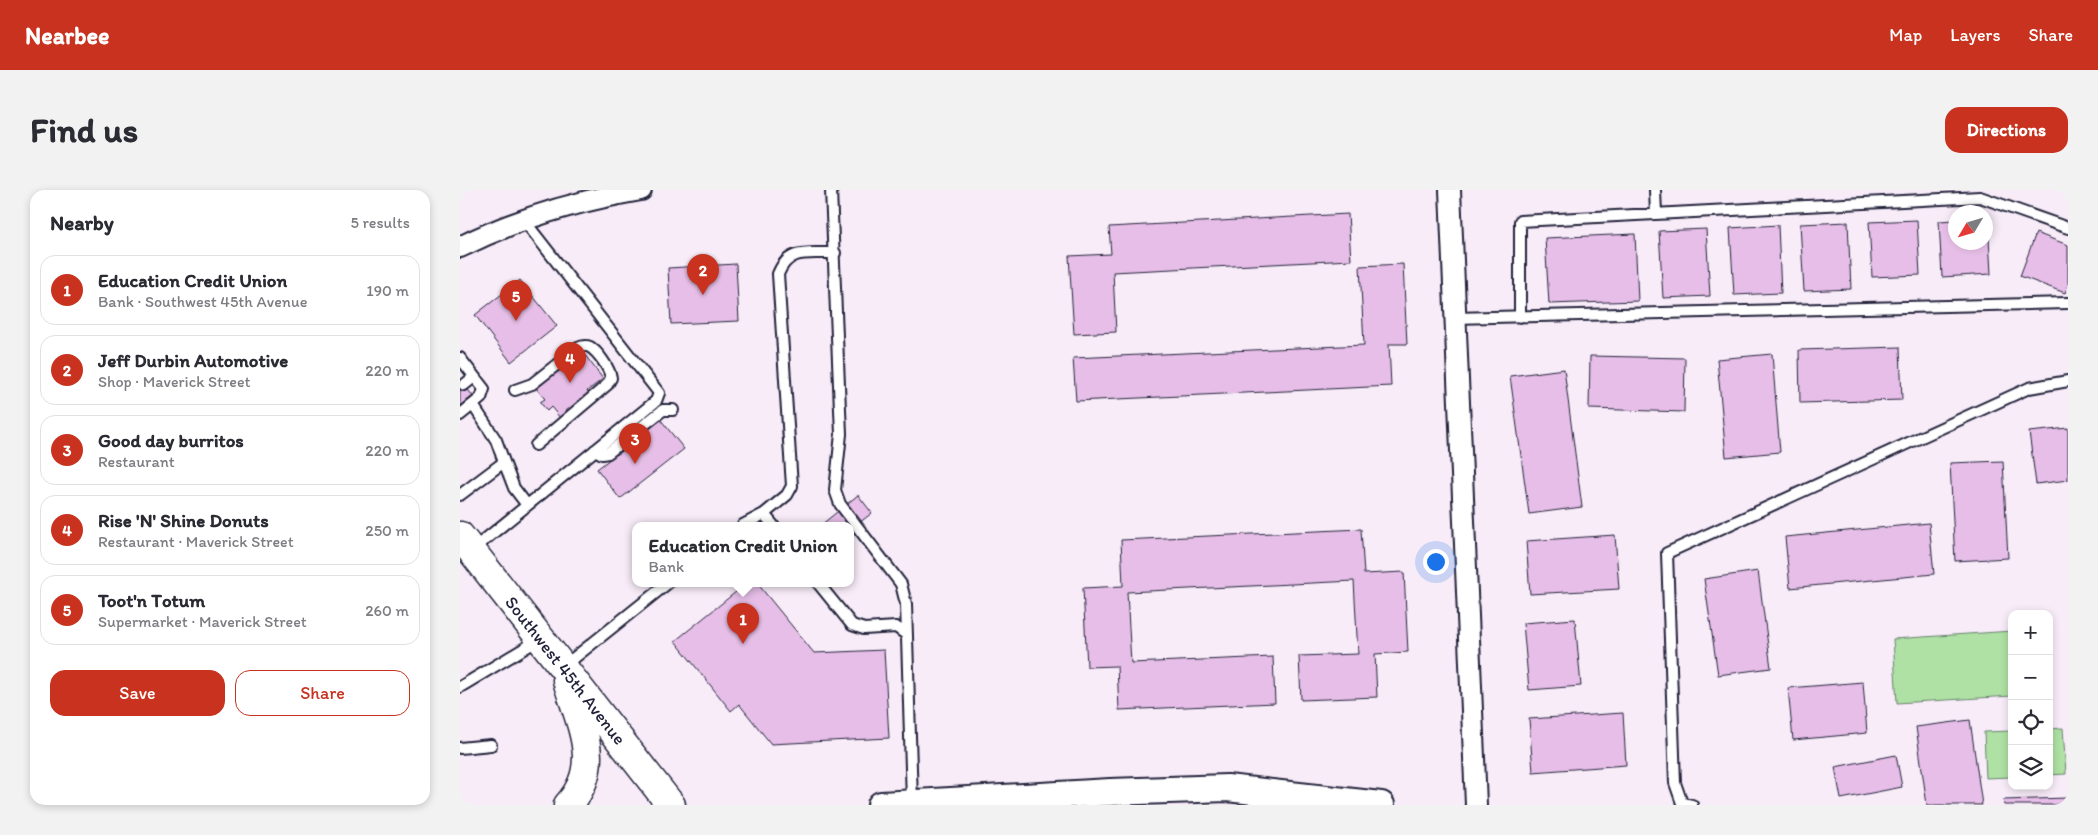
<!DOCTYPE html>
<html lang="en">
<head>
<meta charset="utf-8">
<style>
	:root { --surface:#fff; --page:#f2f2f3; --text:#2b2b33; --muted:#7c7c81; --line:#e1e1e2; --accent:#c8321e }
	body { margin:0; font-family:Itim,sans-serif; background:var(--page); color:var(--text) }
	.controls { position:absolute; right:15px; bottom:15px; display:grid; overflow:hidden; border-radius:10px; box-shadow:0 2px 8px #0003 }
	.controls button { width:45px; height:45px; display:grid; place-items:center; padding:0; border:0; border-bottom:1px solid var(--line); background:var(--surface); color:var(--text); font:25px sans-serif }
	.compass { position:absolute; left:1488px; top:15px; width:45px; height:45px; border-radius:50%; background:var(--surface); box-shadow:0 2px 8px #0003; rotate:232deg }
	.you { position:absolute; left:975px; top:371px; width:18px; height:18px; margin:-12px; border:4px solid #fff; border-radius:50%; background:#1a73e8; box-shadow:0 0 0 8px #1a73e833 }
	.badge { display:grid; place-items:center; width:32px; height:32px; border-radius:50%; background:var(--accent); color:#fff; font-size:16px; font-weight:700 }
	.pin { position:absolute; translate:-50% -41px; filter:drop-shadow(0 1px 2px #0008) }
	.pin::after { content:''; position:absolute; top:26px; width:18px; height:15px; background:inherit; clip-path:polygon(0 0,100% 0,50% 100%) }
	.popup { position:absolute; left:172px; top:332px; width:222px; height:65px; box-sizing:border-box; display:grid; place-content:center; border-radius:10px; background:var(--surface); filter:drop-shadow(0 1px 4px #0005); font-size:16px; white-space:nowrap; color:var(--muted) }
	.popup b { font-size:19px; color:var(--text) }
	.popup::after { content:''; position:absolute; left:50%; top:100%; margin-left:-10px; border:10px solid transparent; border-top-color:var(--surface) }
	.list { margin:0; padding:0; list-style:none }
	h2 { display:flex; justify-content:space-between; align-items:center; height:65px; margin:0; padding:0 20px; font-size:21px }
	h2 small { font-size:16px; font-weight:400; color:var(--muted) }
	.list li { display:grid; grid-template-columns:32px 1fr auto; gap:15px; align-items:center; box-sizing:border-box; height:70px; margin:0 10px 10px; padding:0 10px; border:1px solid var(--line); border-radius:15px }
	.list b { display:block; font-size:19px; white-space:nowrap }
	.list p { margin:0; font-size:16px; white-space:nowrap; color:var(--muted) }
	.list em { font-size:16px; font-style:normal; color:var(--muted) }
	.actions { display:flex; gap:10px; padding:15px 20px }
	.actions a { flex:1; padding:11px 0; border:1px solid var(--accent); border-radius:15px; text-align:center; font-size:18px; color:var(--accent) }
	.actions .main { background:var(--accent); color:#fff }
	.icon { flex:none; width:28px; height:28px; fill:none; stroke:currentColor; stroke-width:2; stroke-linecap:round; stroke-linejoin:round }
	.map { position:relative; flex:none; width:1608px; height:615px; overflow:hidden; border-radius:15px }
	header { display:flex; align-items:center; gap:30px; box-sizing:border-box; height:70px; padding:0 25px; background:var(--accent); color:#fff }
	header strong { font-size:24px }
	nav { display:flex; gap:28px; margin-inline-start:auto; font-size:18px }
	.intro { display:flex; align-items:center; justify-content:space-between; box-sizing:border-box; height:120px; padding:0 30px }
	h1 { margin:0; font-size:35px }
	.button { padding:12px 22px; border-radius:15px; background:var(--accent); color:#fff; font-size:18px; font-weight:700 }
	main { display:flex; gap:30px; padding:0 30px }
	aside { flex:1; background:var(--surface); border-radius:15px; box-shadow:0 2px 8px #0003 }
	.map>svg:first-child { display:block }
</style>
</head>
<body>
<header>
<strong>Nearbee</strong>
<nav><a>Map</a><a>Layers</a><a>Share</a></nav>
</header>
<div class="intro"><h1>Find us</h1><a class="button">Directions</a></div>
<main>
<aside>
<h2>Nearby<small>5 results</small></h2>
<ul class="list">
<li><span class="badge">1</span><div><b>Education Credit Union</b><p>Bank · Southwest 45th Avenue</p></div><em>190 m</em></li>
<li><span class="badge">2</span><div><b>Jeff Durbin Automotive</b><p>Shop · Maverick Street</p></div><em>220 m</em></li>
<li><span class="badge">3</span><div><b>Good day burritos</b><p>Restaurant</p></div><em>220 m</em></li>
<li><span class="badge">4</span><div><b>Rise 'N' Shine Donuts</b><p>Restaurant · Maverick Street</p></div><em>250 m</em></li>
<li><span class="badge">5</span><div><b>Toot'n Totum</b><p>Supermarket · Maverick Street</p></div><em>260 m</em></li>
</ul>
<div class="actions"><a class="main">Save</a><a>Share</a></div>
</aside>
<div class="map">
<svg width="1608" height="615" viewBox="0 0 1608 615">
	<rect width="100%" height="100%" fill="#f8ecf8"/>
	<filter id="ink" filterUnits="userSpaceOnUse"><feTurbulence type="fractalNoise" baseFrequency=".02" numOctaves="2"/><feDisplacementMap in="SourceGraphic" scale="10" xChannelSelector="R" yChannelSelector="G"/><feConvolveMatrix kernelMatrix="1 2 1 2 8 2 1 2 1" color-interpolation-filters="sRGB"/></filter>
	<g filter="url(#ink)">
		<path fill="#aee1a3" stroke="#68826f" d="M1552 441V506L1437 513 1433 449Z
			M1603 538 1606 584 1589 585V539Z
			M1552 541V587L1526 588 1524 542Z"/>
		<path fill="#e6bee7" stroke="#22223b" d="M888 24 891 70 653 82 656 142 614 144 609 66 651 64 649 37Z
			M1526 29H1528L1531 84 1482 87 1479 31 1496 30V52H1526Z
			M1457 30 1460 85 1412 87 1409 32Z
			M1388 32 1391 99 1344 101 1340 34Z
			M1318 35 1321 103 1274 105 1270 38Z
			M1246 39 1250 106 1203 108 1199 41Z
			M1576 43 1608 55V94L1605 103 1560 86Z
			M1175 44 1178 111 1089 114 1085 48Z
			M276 74 279 131 211 134 208 78Z
			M943 74 947 154H929L931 196 616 211 613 168 904 155 900 76Z
			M60 90 97 136 51 172 15 125Z
			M1440 157 1442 210 1340 213 1339 160Z
			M1312 164 1320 262 1266 267 1257 169Z
			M125 165 143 189 127 201 130 205 101 229 91 217 87 221 80 212 85 209 76 198 104 175 108 179Z
			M1130 166 1225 168 1224 222 1129 219Z
			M1104 179 1122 317 1069 324 1050 186Z
			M0 190 13 206 0 216Z
			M201 230 224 259 160 309 137 279Z
			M1608 238V290L1576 294 1569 242Z
			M1543 271 1548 368 1495 371 1490 273Z
			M398 305 412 323 390 340V335H361Z
			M1469 333 1474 384 1330 398 1325 347Z
			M901 339 904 384 944 382 948 462 915 464 917 507 841 510 839 466 898 464 894 391 667 402 671 473 813 467 815 513 659 520 657 476 627 477 623 398 663 396 661 350Z
			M1155 345 1159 399 1070 404 1066 351Z
			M1298 381 1311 478 1258 485 1244 389Z
			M287 393H297L354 463 424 460 429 548 311 554 279 514 271 521 215 451Z
			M1115 429 1121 496 1069 500 1063 433Z
			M1403 492 1407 543 1333 550 1328 498Z
			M1163 523 1166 575 1073 582 1069 529Z
			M1510 530 1522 615H1467L1456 537Z
			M1436 565 1442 597 1381 609 1375 577Z
			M1608 608V615H1544L1543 610Z"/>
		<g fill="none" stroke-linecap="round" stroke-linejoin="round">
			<defs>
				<path id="service" d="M371 0 381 244 375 300 380 314 441 394 446 414 452 612
					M1195 0 1196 24
					M1060 127V31L1520 7 1608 38
					M995 128 1608 113
					M0 168 24 199 21 208 0 225
					M4 195 14 187
					M55 200 72 194 118 158C122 156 125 155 130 157 138 162 150 179 151 188L147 195 76 255
					M135 260 142 264 148 263 203 220H213
					M44 272 54 298 67 315
					M0 305 44 272 36 250 13 215
					M304 324 327 305 332 296 318 84C329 57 349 64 375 63
					M283 335 304 324 313 335
					M12 360 196 211 199 203 63 29
					M358 393 392 435 404 439 436 437 447 445
					M104 476 208 393
					M0 497 80 449
					M0 558 31 555
					M1232 615 1222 613 1215 593 1207 363 1569 198 1608 191"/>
				<path id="minor" d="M990 0 1016 615
					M0 57C58 28 117 11 181 0"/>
				<path id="tertiary" d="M421 615 650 602 767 598 921 615"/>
				<g id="secondary">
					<path id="s1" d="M0 346 211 615"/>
					<path d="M107 490C120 535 144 575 108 615"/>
				</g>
			</defs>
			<use href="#service" stroke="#22223b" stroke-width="14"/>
			<use href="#minor" stroke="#22223b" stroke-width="24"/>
			<use href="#tertiary" stroke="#22223b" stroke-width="30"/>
			<use href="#secondary" stroke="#22223b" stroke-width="31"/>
			<use href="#service" stroke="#fff" stroke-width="10"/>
			<use href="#minor" stroke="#fff" stroke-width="20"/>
			<use href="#tertiary" stroke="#fff" stroke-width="26"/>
			<use href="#secondary" stroke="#fff" stroke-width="28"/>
		</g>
	</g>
	<g text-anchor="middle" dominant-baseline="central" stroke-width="4.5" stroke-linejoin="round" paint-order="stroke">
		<g font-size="18" fill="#22223b" stroke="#fff">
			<text stroke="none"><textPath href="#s1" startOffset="171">Southwest 45th Avenue</textPath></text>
		</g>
	</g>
</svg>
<div class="controls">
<button>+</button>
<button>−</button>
<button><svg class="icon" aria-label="locate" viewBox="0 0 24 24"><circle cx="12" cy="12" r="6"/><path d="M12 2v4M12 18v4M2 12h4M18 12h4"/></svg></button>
<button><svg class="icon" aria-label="layers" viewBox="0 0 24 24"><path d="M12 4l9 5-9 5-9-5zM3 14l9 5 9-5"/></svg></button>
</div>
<svg class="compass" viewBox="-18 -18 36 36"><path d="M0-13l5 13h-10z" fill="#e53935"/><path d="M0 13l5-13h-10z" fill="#7c7c81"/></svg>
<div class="you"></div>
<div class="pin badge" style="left:283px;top:454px">1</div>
<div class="popup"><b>Education Credit Union</b>Bank</div>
<div class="pin badge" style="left:243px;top:105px">2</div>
<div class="pin badge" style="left:175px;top:274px">3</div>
<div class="pin badge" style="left:110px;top:193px">4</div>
<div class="pin badge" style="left:56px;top:131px">5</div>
</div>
</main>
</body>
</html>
